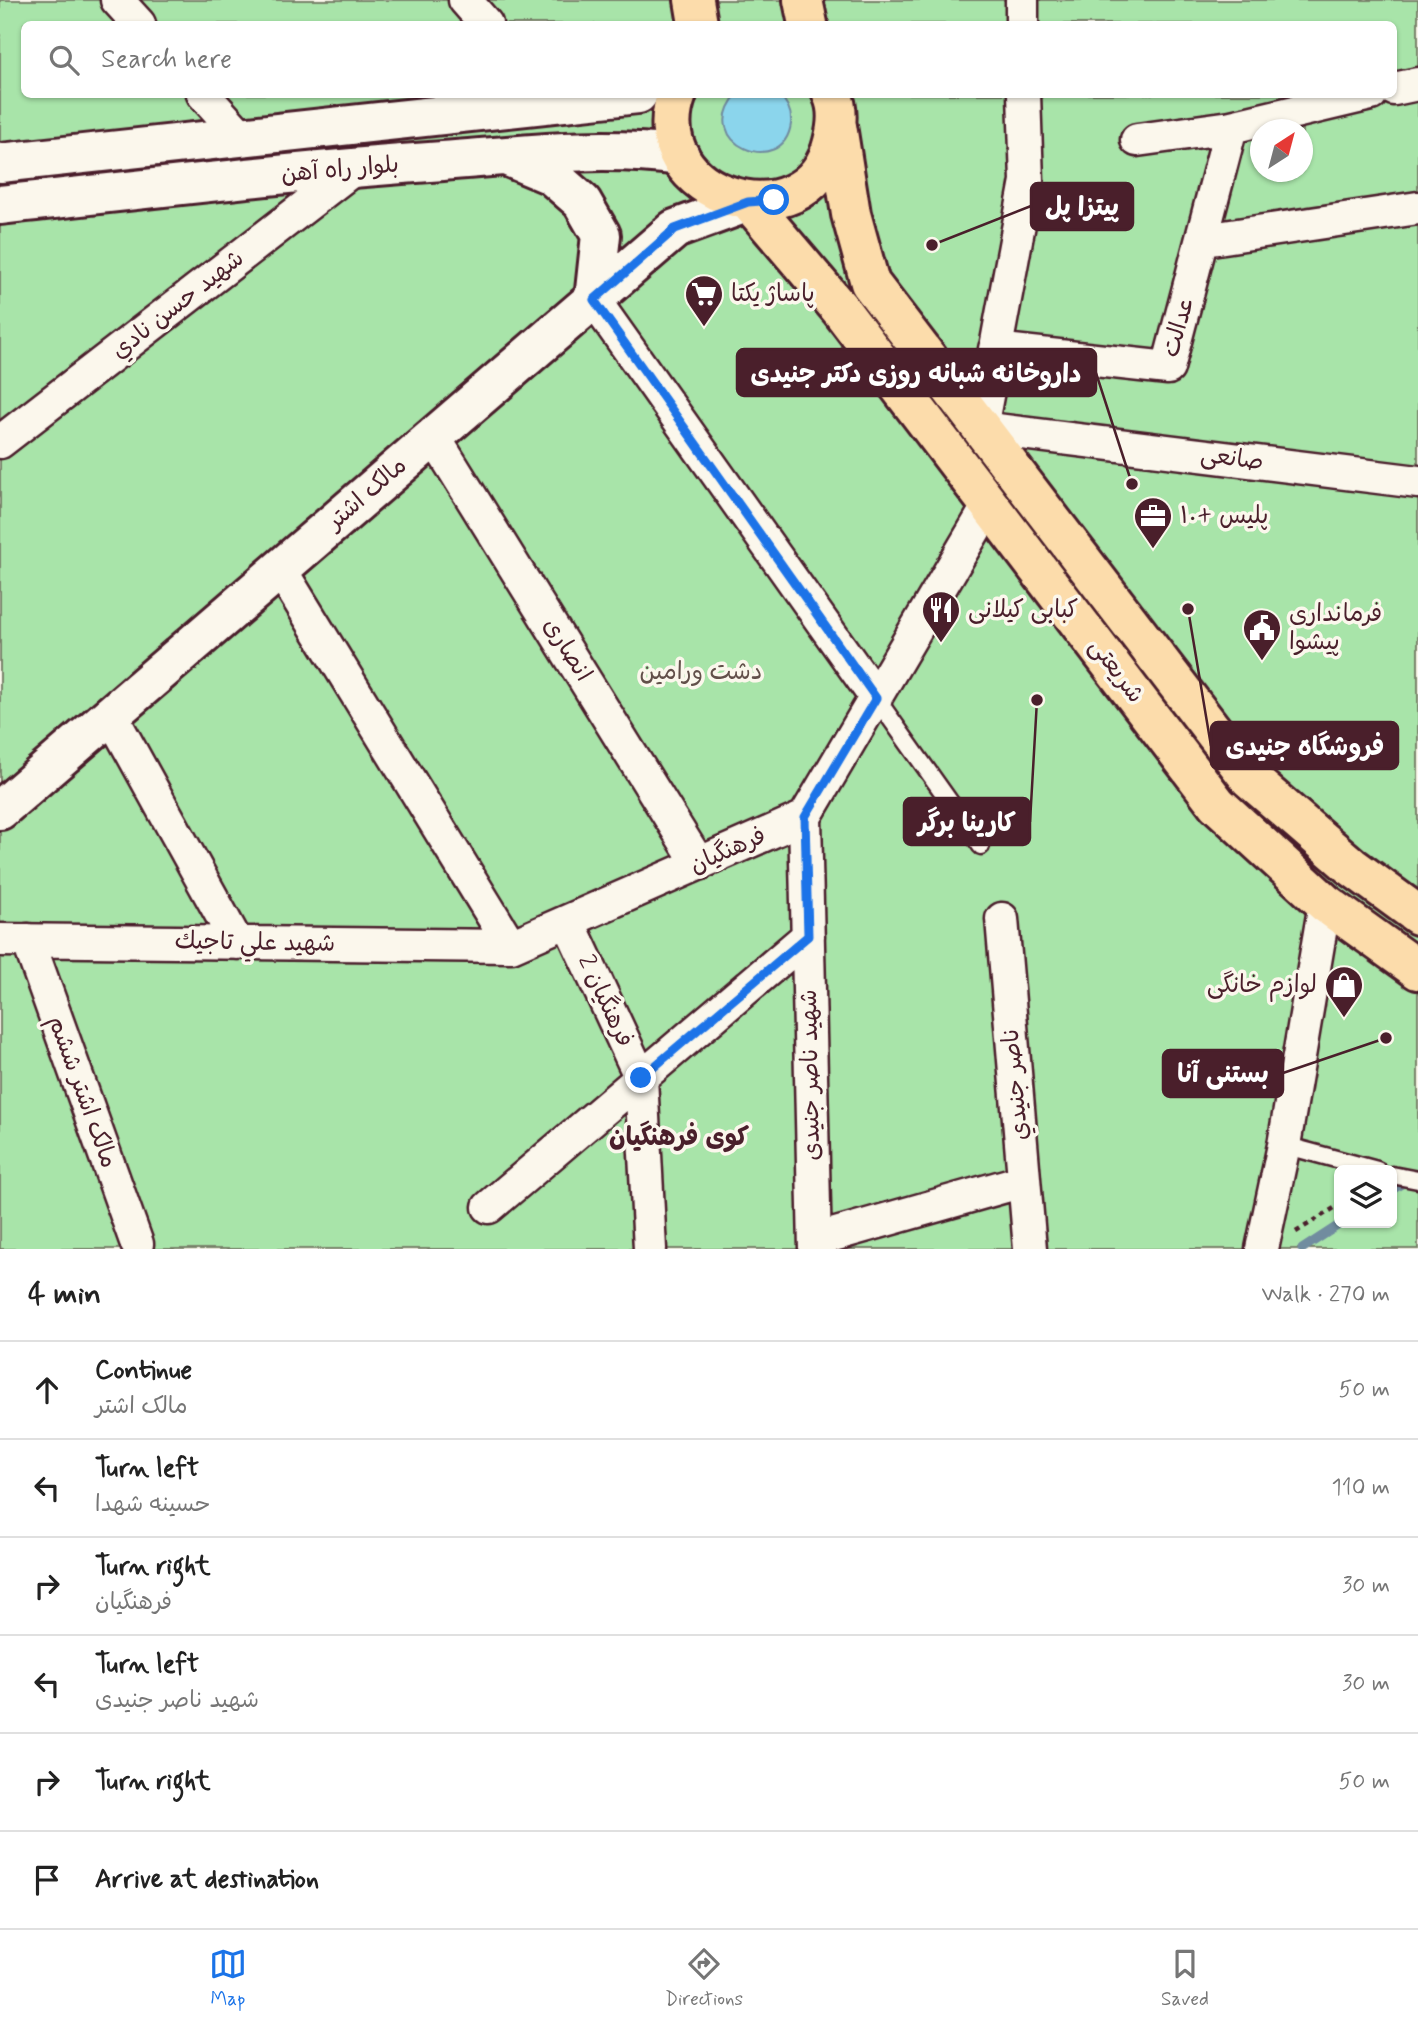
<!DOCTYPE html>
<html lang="en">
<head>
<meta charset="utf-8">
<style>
	:root { --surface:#fff; --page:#f2f2f2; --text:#222; --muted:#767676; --line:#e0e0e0; --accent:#1a73e8 }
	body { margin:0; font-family:Mynerve,"Playpen Sans Arabic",sans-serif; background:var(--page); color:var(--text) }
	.controls { position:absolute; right:21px; bottom:21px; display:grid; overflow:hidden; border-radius:10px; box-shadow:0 2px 5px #0004 }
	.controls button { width:63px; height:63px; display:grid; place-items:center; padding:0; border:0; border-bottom:2px solid var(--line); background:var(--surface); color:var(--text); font:35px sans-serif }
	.compass { position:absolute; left:1250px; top:119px; width:63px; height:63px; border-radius:50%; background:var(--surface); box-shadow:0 2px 5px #0004; rotate:36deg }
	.stop { position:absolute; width:21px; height:21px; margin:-16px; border:5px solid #1a73e8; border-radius:50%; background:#fff }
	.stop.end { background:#1a73e8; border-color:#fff; box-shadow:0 2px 7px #0008 }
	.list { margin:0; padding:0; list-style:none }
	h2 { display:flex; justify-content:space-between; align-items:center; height:91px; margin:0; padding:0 28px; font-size:30px }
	h2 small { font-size:23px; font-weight:400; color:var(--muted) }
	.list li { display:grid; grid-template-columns:46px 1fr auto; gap:21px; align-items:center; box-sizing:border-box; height:98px; padding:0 28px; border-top:2px solid var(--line) }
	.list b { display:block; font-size:26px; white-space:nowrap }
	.list p { margin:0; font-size:23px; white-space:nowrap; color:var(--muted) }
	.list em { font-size:23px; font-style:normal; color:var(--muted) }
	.icon { flex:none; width:38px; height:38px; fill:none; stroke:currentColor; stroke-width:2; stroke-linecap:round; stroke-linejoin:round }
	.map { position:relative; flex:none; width:1418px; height:1249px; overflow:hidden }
	.search { position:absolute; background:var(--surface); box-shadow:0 2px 5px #0004; left:21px; right:21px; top:21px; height:77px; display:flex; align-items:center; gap:18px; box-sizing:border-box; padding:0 24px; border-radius:10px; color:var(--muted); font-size:26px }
	.sheet { height:679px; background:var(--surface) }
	nav { display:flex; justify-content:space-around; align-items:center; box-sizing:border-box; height:98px; border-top:2px solid var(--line); background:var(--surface); font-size:19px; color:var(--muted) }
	nav a { display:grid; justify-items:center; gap:4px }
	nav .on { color:var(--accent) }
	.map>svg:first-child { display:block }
</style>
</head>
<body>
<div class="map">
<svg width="1418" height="1249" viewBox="0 0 1418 1249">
	<rect width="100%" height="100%" fill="#fbf7ec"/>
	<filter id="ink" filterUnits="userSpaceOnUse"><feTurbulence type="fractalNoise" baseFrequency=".0143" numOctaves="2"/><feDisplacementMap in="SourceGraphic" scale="14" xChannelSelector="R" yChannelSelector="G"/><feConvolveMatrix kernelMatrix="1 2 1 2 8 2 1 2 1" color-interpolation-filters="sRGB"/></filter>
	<g filter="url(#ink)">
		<path fill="#a8e4a9" stroke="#79826a" stroke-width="2" fill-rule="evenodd" d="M0 0H1418V1249H0ZM24 24H1394V94H24ZM1260 130H1302V172H1260ZM1339 1170H1392V1223H1339Z"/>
		<path fill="#8bd5ec" stroke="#718c9f" stroke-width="2" d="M737 94 779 95C787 102 792 112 791 124 783 179 694 144 737 94Z"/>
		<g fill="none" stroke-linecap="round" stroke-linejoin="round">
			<path stroke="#718c9f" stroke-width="9" d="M1392 1190 1408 1180
				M1302 1249 1342 1223"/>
			<defs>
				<path id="service" d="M876 698 981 846
					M1284 1145 1377 1170
					M1392 1175 1418 1180"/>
				<path id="minor" d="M117 0 139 24
					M465 0 486 24
					M1022 0V24
					M1394 89 1418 84
					M203 94 243 138
					M1024 94 1027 181 981 428 1418 482
					M1137 140 1231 127 1371 94
					M1204 240 1418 208
					M594 300 876 698
					M995 349 1168 368 1231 127
					M434 437 699 864
					M0 442 356 167
					M280 569 511 946
					M111 715 237 943
					M805 817 815 1249
					M1002 919 1030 1249
					M568 921 641 1078 650 1249
					M0 940 511 946 805 817 989 505
					M28 940 137 1244
					M489 1207 808 936
					M815 1240 1023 1181
					M1262 1249 1284 1145 1325 903"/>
				<path id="tertiary" d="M0 810 675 229 749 202"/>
				<path id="secondary" d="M508 157 551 175 582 202 601 235 594 300
					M0 163 638 94
					M0 205C147 189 295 171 443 161 522 155 601 145 680 156"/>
				<path id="primary" d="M694 0 698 24
					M803 0 808 24
					M677 94C639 198 808 247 833 142 837 127 839 109 832 94
					M837 126 851 214 870 283 1249 778 1351 866 1418 915
					M749 202 840 309 1217 804 1325 903 1418 970"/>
			</defs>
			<use href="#service" stroke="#4a1f2b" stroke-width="21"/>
			<use href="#minor" stroke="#4a1f2b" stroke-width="37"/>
			<use href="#tertiary" stroke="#4a1f2b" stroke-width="44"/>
			<use href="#secondary" stroke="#4a1f2b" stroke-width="44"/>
			<use href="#primary" stroke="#4a1f2b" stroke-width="44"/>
			<path stroke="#4a1f2b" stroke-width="4.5" stroke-dasharray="5 5" stroke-linecap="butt" d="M1296 1232 1339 1205"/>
			<use href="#service" stroke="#fbf7ec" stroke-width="16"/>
			<use href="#minor" stroke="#fbf7ec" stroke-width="32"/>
			<use href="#tertiary" stroke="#fbf7ec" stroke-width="38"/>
			<use href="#secondary" stroke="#fbf7ec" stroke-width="38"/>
			<use href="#primary" stroke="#fcdcab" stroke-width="38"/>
		</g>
	</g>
	<g fill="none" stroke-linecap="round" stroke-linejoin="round" filter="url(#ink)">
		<path stroke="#1a73e8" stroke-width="9" d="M641 1078 808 936 805 817 876 698 594 300 675 229 748 202 774 200"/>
	</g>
	<defs>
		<symbol id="supermarket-pin" viewBox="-11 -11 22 30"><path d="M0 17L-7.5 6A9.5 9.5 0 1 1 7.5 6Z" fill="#4a1f2b" stroke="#fbf7ec"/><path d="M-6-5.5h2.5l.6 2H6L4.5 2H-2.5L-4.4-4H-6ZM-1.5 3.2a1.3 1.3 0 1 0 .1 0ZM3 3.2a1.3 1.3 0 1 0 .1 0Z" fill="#fff"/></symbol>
		<symbol id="office-pin" viewBox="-11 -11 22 30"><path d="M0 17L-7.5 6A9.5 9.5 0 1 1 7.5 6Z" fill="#4a1f2b" stroke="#fbf7ec"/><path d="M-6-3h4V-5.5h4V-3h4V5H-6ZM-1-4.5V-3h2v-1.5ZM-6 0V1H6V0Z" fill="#fff"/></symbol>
		<symbol id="restaurant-pin" viewBox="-11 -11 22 30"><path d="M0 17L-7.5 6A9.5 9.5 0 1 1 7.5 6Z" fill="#4a1f2b" stroke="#fbf7ec"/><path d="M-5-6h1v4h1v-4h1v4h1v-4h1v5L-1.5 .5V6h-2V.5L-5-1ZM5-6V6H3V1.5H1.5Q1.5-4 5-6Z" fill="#fff"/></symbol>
		<symbol id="civic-pin" viewBox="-11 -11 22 30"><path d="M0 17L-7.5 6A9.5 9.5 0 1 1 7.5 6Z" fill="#4a1f2b" stroke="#fbf7ec"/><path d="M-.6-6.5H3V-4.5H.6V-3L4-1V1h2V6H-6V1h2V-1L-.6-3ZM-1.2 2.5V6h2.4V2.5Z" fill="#fff"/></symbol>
		<symbol id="shop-pin" viewBox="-11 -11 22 30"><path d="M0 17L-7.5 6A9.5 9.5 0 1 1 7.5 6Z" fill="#4a1f2b" stroke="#fbf7ec"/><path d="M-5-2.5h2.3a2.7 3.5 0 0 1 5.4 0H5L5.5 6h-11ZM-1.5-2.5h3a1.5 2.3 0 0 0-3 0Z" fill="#fff"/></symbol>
	</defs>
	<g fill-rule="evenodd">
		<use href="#supermarket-pin" x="682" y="272" width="44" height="60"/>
		<use href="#office-pin" x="1131" y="494" width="44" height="60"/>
		<use href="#restaurant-pin" x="919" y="588" width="44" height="60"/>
		<use href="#civic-pin" x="1240" y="606" width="44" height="60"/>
		<use href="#shop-pin" x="1322" y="963" width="44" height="60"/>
	</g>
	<g text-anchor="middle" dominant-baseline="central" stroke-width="7" stroke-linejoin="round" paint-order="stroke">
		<g font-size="24" fill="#4a1f2b" stroke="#fbf7ec">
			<text transform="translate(340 170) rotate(-5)">بلوار راه آهن</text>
			<text transform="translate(178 305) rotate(-38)">شهيد حسن نادي</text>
			<text transform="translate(1179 327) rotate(-74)">عدالت</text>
			<text transform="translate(1232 459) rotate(7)">صانعی</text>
			<text transform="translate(367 494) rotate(-41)">مالک اشتر</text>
			<text transform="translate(567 650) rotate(58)">انصاری</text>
			<text transform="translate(1116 671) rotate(53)">شریعتی</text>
			<text transform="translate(728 851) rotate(-24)">فرهنگیان</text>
			<text transform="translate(255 943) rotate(1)">شهيد علي تاجيك</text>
			<text transform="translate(605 1001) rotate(65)">فرهنگيان 2</text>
			<text transform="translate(811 1075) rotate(-91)">شهيد ناصر جنیدی</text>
			<text transform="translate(1016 1084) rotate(-95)">ناصر جنيدي</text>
			<text transform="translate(82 1092) rotate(70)">مالک اشتر ششم</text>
		</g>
		<g font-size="24" fill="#4a1f2b" stroke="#fbf7ec" text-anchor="start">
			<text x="731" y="294">پاساژ یکتا</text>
			<text x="1180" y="516">پلیس +۱۰</text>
			<text x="968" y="610">کبابی کیلانی</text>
			<text x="1289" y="614">فرمانداری<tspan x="1289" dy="28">پیشوا</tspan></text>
			<text x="1317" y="985" text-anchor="end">لوازم خانگی</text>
		</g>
		<g font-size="24" fill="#62504a" stroke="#fbf7ec">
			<text x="701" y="672">دشت ورامین</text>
		</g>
		<g font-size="26" font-weight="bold" fill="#4a1f2b" stroke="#fbf7ec">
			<text x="679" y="1138">کوی فرهنگیان</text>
		</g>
	</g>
	<path fill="none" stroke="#4a1f2b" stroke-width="2.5" d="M932 245L1031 206M1132 484L1096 373M1188 609L1211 746M1037 700L1030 822M1386 1038L1283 1073"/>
	<g fill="#4a1f2b" stroke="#fbf7ec" stroke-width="2.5">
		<circle cx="932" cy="245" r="7"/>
		<circle cx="1132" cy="484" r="7"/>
		<circle cx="1188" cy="609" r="7"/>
		<circle cx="1037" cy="700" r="7"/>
		<circle cx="1386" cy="1038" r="7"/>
	</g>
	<g fill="#4a1f2b" stroke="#4a1f2b" stroke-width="2.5">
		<rect x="1031" y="183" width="102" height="47" rx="7"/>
		<rect x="737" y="349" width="359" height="47" rx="7"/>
		<rect x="1211" y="722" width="187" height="47" rx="7"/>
		<rect x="904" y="798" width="126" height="47" rx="7"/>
		<rect x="1163" y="1050" width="120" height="47" rx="7"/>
	</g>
	<g font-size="26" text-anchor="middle" font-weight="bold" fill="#fff">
		<text x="1082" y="215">پیتزا پل</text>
		<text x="916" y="382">داروخانه شبانه روزی دکتر جنیدی</text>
		<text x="1305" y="755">فروشگاه جنیدی</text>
		<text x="967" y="831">کارینا برگر</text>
		<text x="1223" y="1082">بستنی آنا</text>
	</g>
</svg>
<div class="controls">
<button><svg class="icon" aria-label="layers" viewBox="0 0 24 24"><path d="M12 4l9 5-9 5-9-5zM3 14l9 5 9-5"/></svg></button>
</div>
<svg class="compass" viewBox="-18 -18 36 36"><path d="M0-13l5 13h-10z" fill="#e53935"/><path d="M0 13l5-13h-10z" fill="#767676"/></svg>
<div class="stop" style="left:774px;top:200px"></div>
<div class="stop end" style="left:641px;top:1078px"></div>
<div class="search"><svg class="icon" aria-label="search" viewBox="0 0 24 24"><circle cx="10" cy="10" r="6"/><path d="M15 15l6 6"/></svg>Search here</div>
</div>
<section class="sheet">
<h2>4 min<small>Walk · 270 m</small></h2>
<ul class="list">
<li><svg class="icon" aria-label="ahead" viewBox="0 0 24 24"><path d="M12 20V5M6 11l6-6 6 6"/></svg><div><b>Continue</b><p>مالک اشتر</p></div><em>50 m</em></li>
<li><svg class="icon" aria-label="left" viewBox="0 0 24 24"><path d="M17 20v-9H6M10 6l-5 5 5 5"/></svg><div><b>Turn left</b><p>حسینه شهدا</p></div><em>110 m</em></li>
<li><svg class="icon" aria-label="right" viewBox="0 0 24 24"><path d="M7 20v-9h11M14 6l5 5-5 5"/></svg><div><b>Turn right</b><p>فرهنگیان</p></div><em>30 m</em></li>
<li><svg class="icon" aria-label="left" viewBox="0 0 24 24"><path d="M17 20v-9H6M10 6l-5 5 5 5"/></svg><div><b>Turn left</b><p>شهيد ناصر جنیدی</p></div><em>30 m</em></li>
<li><svg class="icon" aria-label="right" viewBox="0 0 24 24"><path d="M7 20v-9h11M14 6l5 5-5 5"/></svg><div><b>Turn right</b></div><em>50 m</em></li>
<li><svg class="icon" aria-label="arrive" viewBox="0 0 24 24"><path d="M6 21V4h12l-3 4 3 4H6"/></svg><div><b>Arrive at destination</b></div></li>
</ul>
</section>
<nav>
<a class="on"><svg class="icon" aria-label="map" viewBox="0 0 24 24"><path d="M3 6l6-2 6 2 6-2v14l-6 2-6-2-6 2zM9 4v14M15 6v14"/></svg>Map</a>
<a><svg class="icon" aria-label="directions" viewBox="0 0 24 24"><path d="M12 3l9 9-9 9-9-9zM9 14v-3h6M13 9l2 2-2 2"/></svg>Directions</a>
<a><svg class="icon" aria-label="saved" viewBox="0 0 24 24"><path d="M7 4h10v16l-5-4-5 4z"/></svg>Saved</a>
</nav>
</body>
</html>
